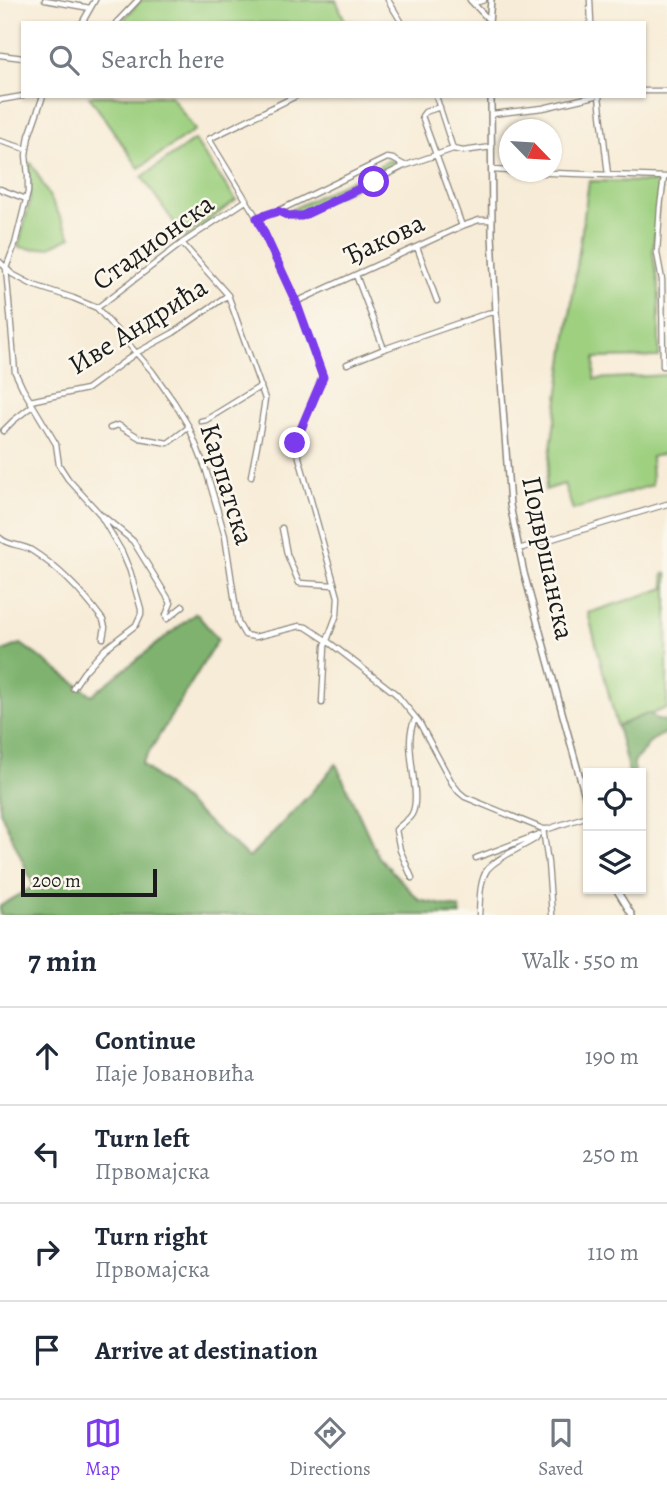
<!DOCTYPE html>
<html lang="en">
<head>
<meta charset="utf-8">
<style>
	:root { --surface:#fff; --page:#f6f6f7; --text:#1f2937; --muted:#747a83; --line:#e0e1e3; --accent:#7c3aed }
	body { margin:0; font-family:Alegreya,serif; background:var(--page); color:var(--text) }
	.controls { position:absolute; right:21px; bottom:21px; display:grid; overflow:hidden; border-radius:0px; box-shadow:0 2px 5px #0004 }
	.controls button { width:63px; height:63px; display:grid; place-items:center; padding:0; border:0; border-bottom:2px solid var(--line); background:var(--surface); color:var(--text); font:35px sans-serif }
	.compass { position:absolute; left:499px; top:119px; width:63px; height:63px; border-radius:50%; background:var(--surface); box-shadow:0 2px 5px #0004; rotate:115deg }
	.scale { position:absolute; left:21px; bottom:18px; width:136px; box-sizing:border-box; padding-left:7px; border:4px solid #1c1c1c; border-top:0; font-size:19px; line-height:24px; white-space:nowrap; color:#1c1c1c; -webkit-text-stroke:5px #fbf7ec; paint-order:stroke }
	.stop { position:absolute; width:21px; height:21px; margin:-16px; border:5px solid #7c3aed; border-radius:50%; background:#fff }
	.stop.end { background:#7c3aed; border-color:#fff; box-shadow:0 2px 7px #0008 }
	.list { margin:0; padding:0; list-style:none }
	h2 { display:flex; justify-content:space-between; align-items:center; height:91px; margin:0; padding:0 28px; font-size:30px }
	h2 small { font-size:23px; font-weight:400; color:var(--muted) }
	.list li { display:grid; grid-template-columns:46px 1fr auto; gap:21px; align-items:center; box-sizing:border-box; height:98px; padding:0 28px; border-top:2px solid var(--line) }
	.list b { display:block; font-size:26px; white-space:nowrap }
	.list p { margin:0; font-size:23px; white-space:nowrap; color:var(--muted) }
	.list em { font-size:23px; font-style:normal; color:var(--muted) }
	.icon { flex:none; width:38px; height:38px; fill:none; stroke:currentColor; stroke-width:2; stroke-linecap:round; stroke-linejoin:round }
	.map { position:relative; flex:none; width:667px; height:915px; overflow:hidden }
	.search { position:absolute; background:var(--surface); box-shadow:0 2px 5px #0004; left:21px; right:21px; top:21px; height:77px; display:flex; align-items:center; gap:18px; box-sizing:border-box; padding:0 24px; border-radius:0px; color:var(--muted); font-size:26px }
	.sheet { height:483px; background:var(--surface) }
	nav { display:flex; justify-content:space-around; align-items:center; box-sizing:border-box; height:98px; border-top:2px solid var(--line); background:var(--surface); font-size:19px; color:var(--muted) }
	nav a { display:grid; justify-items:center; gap:4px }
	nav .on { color:var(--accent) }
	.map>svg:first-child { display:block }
</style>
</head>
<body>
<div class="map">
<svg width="667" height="915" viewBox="0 0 667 915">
	<rect width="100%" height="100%" fill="#fbf7ec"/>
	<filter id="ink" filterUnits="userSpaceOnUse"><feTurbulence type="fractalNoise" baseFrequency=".0143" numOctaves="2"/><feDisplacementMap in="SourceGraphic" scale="14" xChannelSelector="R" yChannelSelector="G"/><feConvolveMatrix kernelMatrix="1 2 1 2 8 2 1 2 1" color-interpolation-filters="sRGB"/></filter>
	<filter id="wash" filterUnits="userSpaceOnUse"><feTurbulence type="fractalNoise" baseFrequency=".00686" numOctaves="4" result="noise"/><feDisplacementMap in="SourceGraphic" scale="28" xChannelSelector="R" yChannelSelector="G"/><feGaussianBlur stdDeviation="1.57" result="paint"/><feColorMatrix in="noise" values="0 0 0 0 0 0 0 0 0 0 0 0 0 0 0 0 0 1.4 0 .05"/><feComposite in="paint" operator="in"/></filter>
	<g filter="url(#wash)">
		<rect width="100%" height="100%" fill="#f7ecd7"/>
		<path fill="#9ed080" stroke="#5d764e" stroke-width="2" d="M141 0H336L346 23H126L124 19Z
			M89 96H171L195 130 139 168Z
			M194 140 236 200 185 238 142 177Z
			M390 160 396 163 398 166 300 214 290 215 287 212Z
			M29 163 32 164 71 237 50 247 33 249 18 247 30 201Z
			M589 181 660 182 653 253 659 288V357L595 358 594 379 667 375V453L651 457 652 485 573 510 564 484 545 490Z
			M667 573V708L651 714H647L617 726 588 613 665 588 663 574Z"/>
		<path fill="#7eb26e" stroke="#4d6745" stroke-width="2" d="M196 613 218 639 142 764 249 858 310 794 336 764 378 856 419 900 459 908 461 915H0V906L34 886 0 811V652L21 644 92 695Z
			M647 714H651L657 720 667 721V732L651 741 634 762V773H629L617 726Z"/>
	</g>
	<g filter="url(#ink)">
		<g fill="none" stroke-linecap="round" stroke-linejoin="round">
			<defs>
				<path id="street" d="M45 0 90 8
					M388 0 402 23
					M470 0 489 20
					M590 0 591 23
					M472 1 478 2 484 0
					M82 23 95 0
					M116 23 138 0
					M0 55 23 58
					M644 91H667
					M43 96 29 136 26 155 28 176V192L15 244 6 268 15 372 23 389 56 444 59 465 68 479 99 513 122 552 130 571 141 609V614L136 625 105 649 84 672 73 688
					M296 96 209 139 257 218 296 302 322 375V381L295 443 338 597 337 614 325 646 322 703
					M436 96 453 149
					M599 96 608 175
					M0 100 23 96
					M440 107 425 112 422 116 462 226
					M492 114 543 108 595 96
					M0 141 26 149
					M492 170 510 171
					M524 172 666 177
					M664 177 660 207 657 253 662 280 663 366H667
					M0 189 26 199
					M278 211 289 216H302L404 166 453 149 463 151 492 147
					M257 218 278 211 387 158 393 159 404 165
					M182 243 228 295 265 399 261 425 251 476
					M417 247 437 301
					M0 262 12 274 33 285 73 298 97 308 152 371 174 402 189 427 206 470 215 501 225 536 238 623 245 635 255 637 300 626 306 627 326 640 396 694 419 722 452 783 459 792 465 797 543 829H548L588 816
					M356 275 384 349
					M296 302 462 226 479 220H492
					M97 308 182 243 247 200
					M347 364 384 349 488 313 496 312
					M30 401 87 389 136 353 173 333 228 295
					M201 421 206 420 261 386
					M110 428 118 425 140 438 168 443 189 427
					M3 431 13 421 32 406
					M103 516 133 541 171 603 166 615 167 619 183 606
					M282 528 287 554 299 583 334 585
					M0 538C8 546 21 544 31 550 60 568 83 593 103 620L105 627 103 638
					M519 549 667 504
					M543 829 548 863 552 915
					M476 858 537 835
					M412 878 400 850 396 830C401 824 409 820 412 814 423 793 400 741 416 718
					M479 915C480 901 479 882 487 870 496 858 522 847 535 839L539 834"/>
				<path id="secondary" d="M489 23 491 0
					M491 96 492 235 496 312 510 505 524 573 588 807
					M616 889 632 915"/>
			</defs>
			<use href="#street" stroke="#8a847a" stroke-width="7"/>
			<use href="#secondary" stroke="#8a847a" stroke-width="8"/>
			<use href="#street" stroke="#fff" stroke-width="4.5"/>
			<use href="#secondary" stroke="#fff" stroke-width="5"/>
		</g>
	</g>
	<g fill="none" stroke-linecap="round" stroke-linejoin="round" filter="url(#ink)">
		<path stroke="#7c3aed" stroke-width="9" d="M295 443 323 377 296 302 257 218 278 211 289 216H302L374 182"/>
	</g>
	<g text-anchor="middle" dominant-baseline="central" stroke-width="5" stroke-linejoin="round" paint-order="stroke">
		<g font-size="28" fill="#1c1c1c" stroke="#fbf7ec">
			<text transform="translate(384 239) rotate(-25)">Ђакова</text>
			<text transform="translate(153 242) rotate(-36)">Стадионска</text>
			<text transform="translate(138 326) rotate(-32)">Иве Андрића</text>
			<text transform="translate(227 484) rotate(73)">Карпатска</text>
			<text transform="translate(548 558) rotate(78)">Подвршанска</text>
		</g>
	</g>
</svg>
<div class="controls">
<button><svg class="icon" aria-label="locate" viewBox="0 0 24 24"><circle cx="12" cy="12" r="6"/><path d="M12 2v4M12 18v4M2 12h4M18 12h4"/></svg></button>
<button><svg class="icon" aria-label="layers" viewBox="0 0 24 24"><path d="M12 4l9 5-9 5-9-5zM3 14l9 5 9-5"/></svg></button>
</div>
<svg class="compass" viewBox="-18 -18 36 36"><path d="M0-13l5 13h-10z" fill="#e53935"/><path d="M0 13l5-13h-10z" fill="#747a83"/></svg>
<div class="scale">200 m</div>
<div class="stop" style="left:374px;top:182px"></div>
<div class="stop end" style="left:295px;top:443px"></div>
<div class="search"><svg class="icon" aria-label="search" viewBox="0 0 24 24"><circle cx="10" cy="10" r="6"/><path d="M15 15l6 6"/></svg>Search here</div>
</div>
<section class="sheet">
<h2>7 min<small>Walk · 550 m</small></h2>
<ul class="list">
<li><svg class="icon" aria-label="ahead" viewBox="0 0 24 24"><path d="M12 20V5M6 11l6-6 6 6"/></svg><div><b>Continue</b><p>Паје Јовановића</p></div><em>190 m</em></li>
<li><svg class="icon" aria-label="left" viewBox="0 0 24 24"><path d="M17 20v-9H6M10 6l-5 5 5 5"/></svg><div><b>Turn left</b><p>Првомајска</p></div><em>250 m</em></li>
<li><svg class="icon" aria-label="right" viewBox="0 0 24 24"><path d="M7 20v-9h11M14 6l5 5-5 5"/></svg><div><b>Turn right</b><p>Првомајска</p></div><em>110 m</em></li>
<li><svg class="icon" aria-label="arrive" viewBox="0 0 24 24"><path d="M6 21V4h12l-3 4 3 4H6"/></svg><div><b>Arrive at destination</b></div></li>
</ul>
</section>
<nav>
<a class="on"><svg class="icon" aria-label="map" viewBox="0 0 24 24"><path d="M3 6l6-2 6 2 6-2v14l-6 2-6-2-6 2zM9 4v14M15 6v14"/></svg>Map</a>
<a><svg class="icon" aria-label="directions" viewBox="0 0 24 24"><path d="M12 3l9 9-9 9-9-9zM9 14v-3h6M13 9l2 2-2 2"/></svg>Directions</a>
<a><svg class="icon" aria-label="saved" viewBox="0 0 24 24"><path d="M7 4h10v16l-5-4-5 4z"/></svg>Saved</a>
</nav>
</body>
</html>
